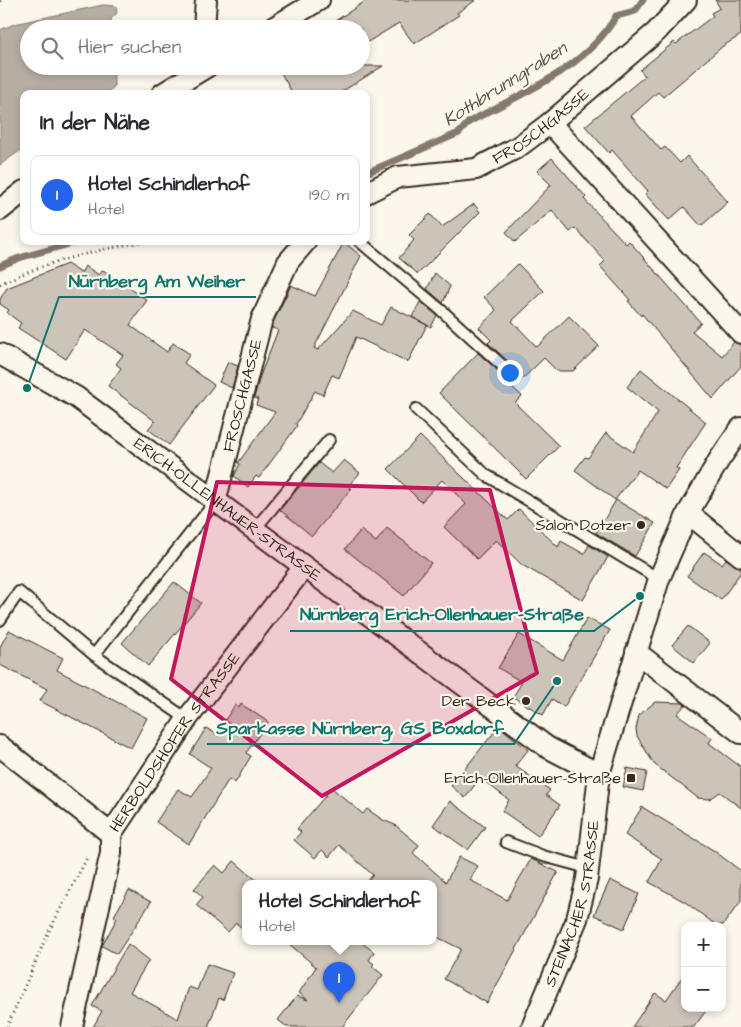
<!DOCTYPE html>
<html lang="de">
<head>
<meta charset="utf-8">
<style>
	:root { --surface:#fff; --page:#f2f2f3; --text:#2b2b33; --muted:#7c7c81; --line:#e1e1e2; --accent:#2563eb }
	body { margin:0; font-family:"Architects Daughter",sans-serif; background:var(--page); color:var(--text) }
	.controls { position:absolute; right:15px; bottom:15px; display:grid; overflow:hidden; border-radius:10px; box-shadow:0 2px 8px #0003 }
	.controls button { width:45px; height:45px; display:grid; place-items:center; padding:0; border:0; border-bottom:1px solid var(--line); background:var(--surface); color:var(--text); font:25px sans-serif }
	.you { position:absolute; left:509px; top:372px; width:18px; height:18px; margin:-12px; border:4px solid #fff; border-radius:50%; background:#1a73e8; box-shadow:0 0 0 8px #1a73e833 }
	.badge { display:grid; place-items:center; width:32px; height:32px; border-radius:50%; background:var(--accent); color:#fff; font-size:16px; font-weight:700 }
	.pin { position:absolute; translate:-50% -41px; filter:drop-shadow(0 1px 2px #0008) }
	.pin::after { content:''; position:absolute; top:26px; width:18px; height:15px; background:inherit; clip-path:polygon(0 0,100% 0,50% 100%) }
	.popup { position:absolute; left:242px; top:880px; width:195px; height:65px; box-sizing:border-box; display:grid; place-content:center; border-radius:10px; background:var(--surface); filter:drop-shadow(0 1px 4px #0005); font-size:16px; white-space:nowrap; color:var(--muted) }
	.popup b { font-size:19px; color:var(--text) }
	.popup::after { content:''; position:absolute; left:50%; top:100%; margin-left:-10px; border:10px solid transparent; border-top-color:var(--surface) }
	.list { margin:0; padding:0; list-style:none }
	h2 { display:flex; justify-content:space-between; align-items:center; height:65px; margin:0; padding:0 20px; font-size:21px }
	h2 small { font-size:16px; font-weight:400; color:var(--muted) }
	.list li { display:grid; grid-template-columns:32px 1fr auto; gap:15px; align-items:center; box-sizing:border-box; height:80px; margin:0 10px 10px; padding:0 10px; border:1px solid var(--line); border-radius:10px }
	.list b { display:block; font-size:19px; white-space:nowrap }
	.list p { margin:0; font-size:16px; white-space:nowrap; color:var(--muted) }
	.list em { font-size:16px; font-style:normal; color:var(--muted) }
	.icon { flex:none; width:28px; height:28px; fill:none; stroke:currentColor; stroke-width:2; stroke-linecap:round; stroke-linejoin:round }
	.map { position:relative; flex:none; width:741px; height:1027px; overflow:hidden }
	.search { position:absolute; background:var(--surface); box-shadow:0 2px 8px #0003; left:20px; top:20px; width:350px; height:55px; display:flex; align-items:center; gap:12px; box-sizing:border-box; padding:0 18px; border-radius:28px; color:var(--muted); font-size:19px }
	.panel { position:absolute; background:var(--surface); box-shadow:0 2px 8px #0003; left:20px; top:90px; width:350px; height:155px; border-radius:10px }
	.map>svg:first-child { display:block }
</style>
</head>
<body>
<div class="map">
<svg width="741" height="1027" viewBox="0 0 741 1027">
	<rect width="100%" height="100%" fill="#fbf7ec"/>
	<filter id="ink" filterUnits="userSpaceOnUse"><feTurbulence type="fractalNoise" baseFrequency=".02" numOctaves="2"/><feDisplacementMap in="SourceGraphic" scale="10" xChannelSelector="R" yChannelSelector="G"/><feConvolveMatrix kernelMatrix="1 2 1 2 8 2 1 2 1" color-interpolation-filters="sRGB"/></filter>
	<g filter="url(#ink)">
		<path fill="#b6aea2" stroke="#85796d" d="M103 5 116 6 117 13 111 19V29H29V66H114V87L105 94H24V148L0 165V30L14 24Z"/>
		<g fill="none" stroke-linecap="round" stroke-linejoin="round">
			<path stroke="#85796d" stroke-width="7" d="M366 173 459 133 469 122C520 94 586 69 616 16L635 11 643 0
				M0 266 19 258 80 241"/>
		</g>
		<path fill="#ccc4b9" stroke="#3b2a1e" d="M367 0H476L457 13 459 15 414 44 399 23 361 46V29H323Z
			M715 0H741V35L723 46 663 97 658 92 631 116 661 150 665 147 680 163 687 156 728 202 701 226 684 207 669 220 645 194 648 191 612 150 609 153 585 126 645 76 640 70 674 42 676 44 713 16 711 13 720 8Z
			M277 66H383L338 94H293Z
			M552 158 586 197 584 199 626 244 629 241 701 323 692 331 722 356 734 342 741 345V366L713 399 642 314 641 316 628 301 630 300 600 266 605 261 575 228 570 232 552 210 515 242 506 232 551 185 537 171Z
			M474 204 480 212 418 274 399 258 414 240 409 235 430 214 442 227Z
			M344 242 361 256 314 348 318 350 353 311 381 325 391 307 427 325 408 362 356 337 339 378 332 375 323 395 315 391 296 424 297 426 259 478 256 476 248 487 234 476 240 464 238 463 275 412 256 405 258 399 254 398 260 376 278 330 272 328 273 323 291 285 315 296Z
			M67 264 81 273 85 266 99 275 103 270 147 300 130 325 167 352 173 343 190 354 184 363 214 385 169 445 148 429 155 421 108 386 121 368 116 364 123 355 85 330 66 359 18 328 21 323 7 313 9 310 0 304V299L7 288Z
			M518 264 544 291 512 321 537 347 569 316 599 346 573 371H557L544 358 513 388 522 396 515 403 559 446 526 479 439 393 478 353 501 373 507 375 510 372V363L488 343 491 340 479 328 496 310 484 297Z
			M435 273 450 286 443 303 427 289Z
			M420 302 437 315 431 327 412 317Z
			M228 362 238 366 232 388 219 382Z
			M641 369 706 422 676 468 679 470 666 489 638 470 615 500 575 470 585 457 588 458 606 433 633 452 658 412 627 387Z
			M420 436 508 520 519 509 558 547 561 541 584 554 589 545 608 557 583 600 522 565 496 540 477 559 444 527 466 504 442 480 421 502 388 469Z
			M344 460 360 473 348 486 351 489 312 536 280 510 319 463 332 473Z
			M616 500 655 523 635 556 596 533Z
			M387 528 431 563 404 596 345 549 361 530 376 542Z
			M704 552 722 564 726 559 741 568V572L721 600 687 576Z
			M174 582 201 603 148 666 122 643Z
			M587 618 610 630 564 707 552 699 543 715 513 697 522 682 498 668 519 634 563 660Z
			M688 626 710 643 694 663 672 645Z
			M9 630 63 658 57 670 147 718 131 748 40 701 47 689 0 665V647Z
			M655 702 683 703 685 705 677 714 712 738 709 743 741 767V808L720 792 710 799 698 798 654 764 637 736 636 729 639 715Z
			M241 704 268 722 246 753 251 756 235 783 229 779 189 844 156 822 178 789 192 797 211 768 190 754 206 728 216 734 235 705 239 708Z
			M499 726 528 750 515 766 550 790 546 795 560 805 538 836 502 811 509 800 480 778 465 798 451 786Z
			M627 768 647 772 643 791 623 787Z
			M332 788 363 814 367 809 383 820 395 825 419 845 413 853 446 882 459 857 478 866 470 880 507 900 531 859 558 872 487 1003 444 979 461 949 433 935V884H365L373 875 339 845 329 857 322 850 315 858 294 840 301 832 297 829Z
			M450 801 485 827 468 850 433 825Z
			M642 807 713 850 741 871V901L723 925H716L685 902 649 882 662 859 625 835Z
			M234 861 261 884H245V930L236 923 228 932 196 905 203 897 194 889 215 865 224 873Z
			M610 880 639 894 624 929 594 915Z
			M129 890 151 902 117 954 102 946 117 918 114 916Z
			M287 942H361L374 952 369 960 374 964 372 966 383 975 342 1027H287L278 1020 297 996 308 1000 299 993 316 967Z
			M128 944 149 960 130 992 178 1019 189 987 197 990 207 964 233 973 223 1000 219 998 208 1027H93L102 1011 92 1006Z
			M685 973V1008H708L694 1027H632L655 993 666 1000Z"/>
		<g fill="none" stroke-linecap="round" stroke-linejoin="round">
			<defs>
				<path id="lane" d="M359 241 441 310 505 368
					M416 409 486 475 659 579
					M254 530 329 440
					M0 620 19 592 94 655
					M187 719 94 655 215 502
					M506 842 543 856 588 868"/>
				<g id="street">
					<path d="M204 29 206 0"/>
					<path d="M271 29 319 0"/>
					<path d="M162 94 208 66"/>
					<path d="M550 123 741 333"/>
					<path id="s1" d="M366 193 398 177 476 169 518 147 550 123 656 32 686 0"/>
					<path d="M0 210 24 191"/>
					<path id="s2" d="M0 354 76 397 547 747 599 774"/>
					<path id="s3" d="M215 502 262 319 288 262 306 241"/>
					<path d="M688 513 741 556"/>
					<path d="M636 652 741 733"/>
					<path d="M0 746 111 834"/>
					<path id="s4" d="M72 1027 111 853V834L187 719 304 567"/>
					<path id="s5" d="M532 1027 577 919 587 879 599 774 659 579 688 513 719 460 741 428"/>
				</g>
			</defs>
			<use href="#lane" stroke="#3b2a1e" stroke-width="14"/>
			<use href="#street" stroke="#3b2a1e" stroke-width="24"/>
			<path stroke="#3b2a1e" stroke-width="3" stroke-dasharray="1 4" stroke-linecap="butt" d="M0 1 4 0
				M0 284C45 262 97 250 146 241
				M7 1027 48 933 88 856"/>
			<use href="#lane" stroke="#fbf7ec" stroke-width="10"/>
			<use href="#street" stroke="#fbf7ec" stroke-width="20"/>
		</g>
	</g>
	<path fill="#c2185b" fill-opacity="0.2" stroke="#c2185b" stroke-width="4" stroke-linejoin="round" d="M217 482 490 490 537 673 322 796 171 679Z"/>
	<g fill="#3b2a1e" stroke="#fbf7ec" stroke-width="2">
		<circle cx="641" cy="525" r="5"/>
		<circle cx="526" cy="701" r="5"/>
		<rect x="626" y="773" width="10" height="10" rx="2.5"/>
	</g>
	<g text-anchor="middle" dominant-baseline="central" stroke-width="4.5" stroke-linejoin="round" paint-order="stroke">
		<g font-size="16" fill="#3b2a1e" stroke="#fbf7ec">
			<text stroke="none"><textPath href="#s1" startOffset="192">FROSCHGASSE</textPath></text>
			<text stroke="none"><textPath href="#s3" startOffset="110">FROSCHGASSE</textPath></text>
			<text stroke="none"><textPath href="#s2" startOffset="276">ERICH-OLLENHAUER-STRASSE</textPath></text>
			<text stroke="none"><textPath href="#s4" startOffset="309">HERBOLDSHOFER STRASSE</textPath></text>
			<text stroke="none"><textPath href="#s5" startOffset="131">STEINACHER STRASSE</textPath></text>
		</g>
		<g font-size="16" fill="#3b2a1e" stroke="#fbf7ec" text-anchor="end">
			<text x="631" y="525">Salon Dotzer</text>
			<text x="516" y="701">Der Beck</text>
			<text x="621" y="778">Erich-Ollenhauer-Straße</text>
		</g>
		<g font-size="18" font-style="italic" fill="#605246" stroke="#fbf7ec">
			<text transform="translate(505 84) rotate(-32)">Kothbrunngraben</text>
		</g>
	</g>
	<path fill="none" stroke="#0f766e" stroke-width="2" d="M27 388L59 297H256M640 596L594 631H290M557 681L514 744H207"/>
	<g fill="#0f766e" stroke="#fbf7ec" stroke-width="2">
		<circle cx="27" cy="388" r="5"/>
		<circle cx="640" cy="596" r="5"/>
		<circle cx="557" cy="681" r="5"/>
	</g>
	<g font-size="18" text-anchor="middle" font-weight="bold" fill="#0f766e" stroke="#fbf7ec" stroke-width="4.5" stroke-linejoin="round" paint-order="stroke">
		<text x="157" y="287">Nürnberg Am Weiher</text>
		<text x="442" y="620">Nürnberg Erich-Ollenhauer-Straße</text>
		<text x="360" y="734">Sparkasse Nürnberg, GS Boxdorf</text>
	</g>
</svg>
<div class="controls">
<button>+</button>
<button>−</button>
</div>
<div class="you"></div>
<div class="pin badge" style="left:339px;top:1003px">1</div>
<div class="popup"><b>Hotel Schindlerhof</b>Hotel</div>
<div class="search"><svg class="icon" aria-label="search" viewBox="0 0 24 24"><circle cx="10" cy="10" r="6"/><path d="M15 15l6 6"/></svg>Hier suchen</div>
<section class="panel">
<h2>In der Nähe<small></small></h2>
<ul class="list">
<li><span class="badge">1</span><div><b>Hotel Schindlerhof</b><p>Hotel</p></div><em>190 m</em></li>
</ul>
</section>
</div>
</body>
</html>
